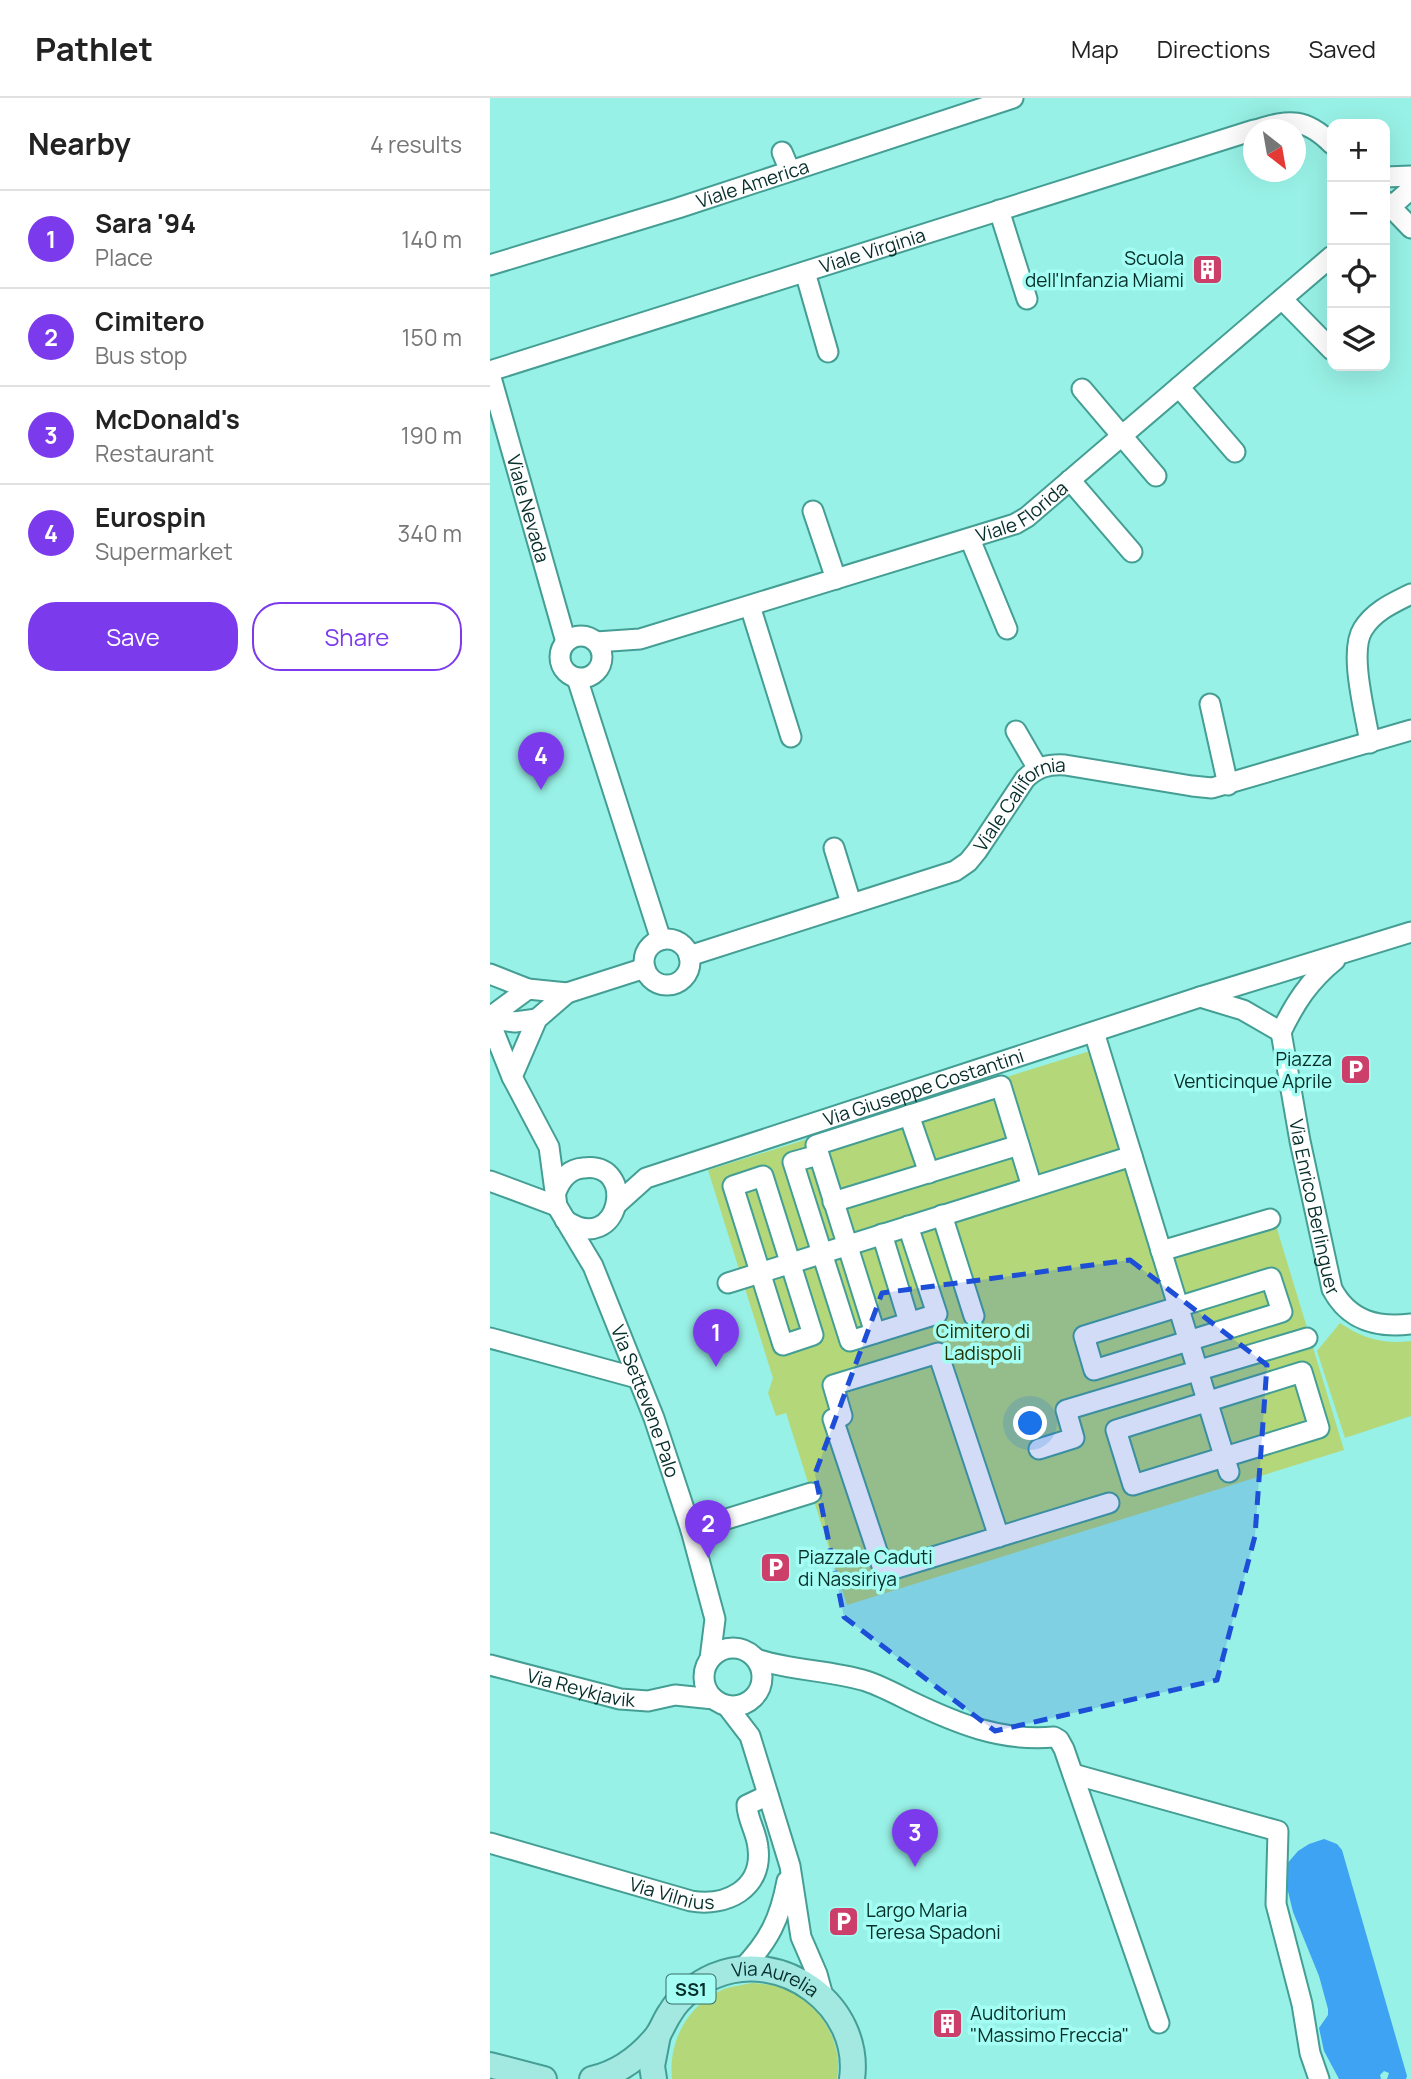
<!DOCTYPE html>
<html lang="en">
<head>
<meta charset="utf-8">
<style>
	:root { --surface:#fff; --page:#f2f2f2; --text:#222; --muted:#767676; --line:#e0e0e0; --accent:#7c3aed }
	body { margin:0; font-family:Manrope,sans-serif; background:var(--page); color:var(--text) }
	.controls { position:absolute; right:21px; top:21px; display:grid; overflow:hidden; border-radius:14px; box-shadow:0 7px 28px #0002 }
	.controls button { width:63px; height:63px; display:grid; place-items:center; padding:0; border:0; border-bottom:2px solid var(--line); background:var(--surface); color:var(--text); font:35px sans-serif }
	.compass { position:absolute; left:753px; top:21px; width:63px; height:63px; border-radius:50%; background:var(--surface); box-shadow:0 7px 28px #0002; rotate:149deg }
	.you { position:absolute; left:541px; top:1326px; width:24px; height:24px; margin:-18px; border:5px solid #fff; border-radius:50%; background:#1a73e8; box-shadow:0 0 0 10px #1a73e833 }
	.badge { display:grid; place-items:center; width:46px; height:46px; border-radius:50%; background:var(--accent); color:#fff; font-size:23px; font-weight:700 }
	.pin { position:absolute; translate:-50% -58px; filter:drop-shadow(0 2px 4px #0008) }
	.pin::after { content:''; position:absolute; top:37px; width:24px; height:21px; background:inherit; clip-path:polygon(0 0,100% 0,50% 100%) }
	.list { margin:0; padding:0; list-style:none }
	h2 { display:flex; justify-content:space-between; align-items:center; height:91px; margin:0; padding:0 28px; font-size:30px }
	h2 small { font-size:23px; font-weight:400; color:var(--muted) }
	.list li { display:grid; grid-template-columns:46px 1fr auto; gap:21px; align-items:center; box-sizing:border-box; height:98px; padding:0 28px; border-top:2px solid var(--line) }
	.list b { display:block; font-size:26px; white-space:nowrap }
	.list p { margin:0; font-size:23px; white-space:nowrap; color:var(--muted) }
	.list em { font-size:23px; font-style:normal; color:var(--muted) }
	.actions { display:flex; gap:14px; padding:21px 28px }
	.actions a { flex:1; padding:16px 0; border:2px solid var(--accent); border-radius:28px; text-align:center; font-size:24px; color:var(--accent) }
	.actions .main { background:var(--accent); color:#fff }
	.icon { flex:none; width:38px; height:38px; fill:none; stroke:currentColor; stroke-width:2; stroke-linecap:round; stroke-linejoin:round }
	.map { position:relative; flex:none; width:921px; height:1981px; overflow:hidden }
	header { display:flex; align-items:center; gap:42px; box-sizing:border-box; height:98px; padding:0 35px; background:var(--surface); border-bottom:2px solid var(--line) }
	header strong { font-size:33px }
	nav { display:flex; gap:38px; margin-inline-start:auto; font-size:24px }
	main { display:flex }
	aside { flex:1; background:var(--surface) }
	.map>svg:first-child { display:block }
</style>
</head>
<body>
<header>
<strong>Pathlet</strong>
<nav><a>Map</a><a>Directions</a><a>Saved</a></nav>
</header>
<main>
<aside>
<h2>Nearby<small>4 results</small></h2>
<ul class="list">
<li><span class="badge">1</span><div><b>Sara '94</b><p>Place</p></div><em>140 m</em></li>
<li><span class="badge">2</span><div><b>Cimitero</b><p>Bus stop</p></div><em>150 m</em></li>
<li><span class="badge">3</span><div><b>McDonald's</b><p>Restaurant</p></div><em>190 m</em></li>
<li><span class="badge">4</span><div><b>Eurospin</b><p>Supermarket</p></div><em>340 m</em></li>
</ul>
<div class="actions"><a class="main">Save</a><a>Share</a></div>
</aside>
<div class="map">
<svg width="921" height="1981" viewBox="0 0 921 1981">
	<rect width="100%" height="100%" fill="#98f1e6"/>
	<path fill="#b3d779" d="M616 948 676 1143 781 1111 854 1352 357 1507 296 1315 286 1318 278 1295 283 1280 218 1072Z
		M850 1225C872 1240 894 1247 921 1243V1318L855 1340 827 1253Z
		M262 1885C271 1886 281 1886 290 1889 327 1901 354 1942 347 1981H182C178 1943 198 1906 234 1891 243 1888 253 1887 262 1885Z"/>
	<path fill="#3da3f2" d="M834 1741 847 1746 852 1752 917 1978 916 1981H897L899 1975 894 1973 890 1977 891 1981H849L834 1953 829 1930 838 1917V1911L829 1878 803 1814 795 1781 796 1767 808 1753 819 1746Z"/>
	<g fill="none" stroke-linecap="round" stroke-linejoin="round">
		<defs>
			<g id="minor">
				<path d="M766 32C800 21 816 20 842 46"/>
				<path d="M292 54 300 73"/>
				<path d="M895 79 921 78"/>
				<path d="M895 103 921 130"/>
				<path d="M509 112 537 201"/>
				<path d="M895 114 921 91"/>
				<path id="s1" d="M0 167 188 110 523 0"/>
				<path d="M315 174 338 254"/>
				<path d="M792 201 842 252"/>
				<path id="s2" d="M0 273 764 32"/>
				<path id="s3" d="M0 276 76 544"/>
				<path d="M689 289 745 354"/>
				<path d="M592 291 666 378"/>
				<path d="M580 382 642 454"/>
				<path d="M323 413 346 481"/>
				<path d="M480 441 517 531"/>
				<path d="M260 508 301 639"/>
				<circle cx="91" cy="559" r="21"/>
				<path id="s4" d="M106 544 150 541 525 426 537 419 842 158"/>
				<path d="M87 580 171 842"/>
				<path d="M720 606 738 687"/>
				<path d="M526 633 548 671"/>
				<path d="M880 645C876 618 858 554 873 531 884 513 903 505 921 496"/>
				<path d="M344 750 361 805"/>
				<circle cx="177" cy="864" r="23"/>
				<path id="s5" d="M199 858 465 773 478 764 487 753 535 681C547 669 558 666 575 667L702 688 722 690 921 632"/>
				<path d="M0 876 38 891 77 895 155 870"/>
				<path d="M710 899 753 912 791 934"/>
				<path d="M0 919 38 891"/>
				<path d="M0 921 25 924 47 921"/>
				<path id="s6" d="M0 924 22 979 59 1049 67 1108 103 1168 164 1320 201 1432 225 1521 220 1561"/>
				<path d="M604 934 739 1374"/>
				<path id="s7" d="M791 934 810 1043 842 1191C859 1223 887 1230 921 1226"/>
				<path d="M791 934C805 905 819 883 845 862"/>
				<path d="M22 979 47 921 77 895"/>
				<path d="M419 1017 439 1075"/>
				<path d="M328 1057 303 1064 360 1243 447 1216 418 1128"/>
				<path d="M273 1078 323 1237 293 1247 243 1088Z"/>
				<path d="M0 1083 67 1108"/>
				<path d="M66 1094C71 1081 79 1071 93 1070 149 1062 130 1160 75 1122"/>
				<path d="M343 1104 529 1047"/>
				<path id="s8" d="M127 1106 156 1080 710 899 921 834"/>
				<path d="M452 1117 484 1218"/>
				<path d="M392 1136 419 1224"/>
				<path d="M671 1153 780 1121"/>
				<path d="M781 1180 792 1214 604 1272 594 1238Z"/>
				<path d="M238 1185 642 1058"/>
				<path d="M385 1235 326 1047 511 988 542 1089"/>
				<path d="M0 1240 147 1280"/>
				<path d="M812 1274 829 1330 643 1387 626 1332Z"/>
				<path d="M549 1351 584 1340 576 1312 817 1240"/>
				<path d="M201 1432 321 1395"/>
				<path d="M509 1439 448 1255 343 1287 352 1318 343 1321 394 1474 619 1405"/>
				<circle cx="243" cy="1579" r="29"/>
				<path d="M266 1561C301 1573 340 1572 376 1583 391 1588 406 1596 420 1603 466 1625 511 1644 564 1639L569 1642 574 1651 669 1925"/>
				<path id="s9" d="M0 1567 130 1601 158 1603 185 1597 224 1601"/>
				<path d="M237 1608 260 1638 300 1768 311 1839 327 1876 333 1898"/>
				<path d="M583 1676 788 1733 786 1806 812 1906 820 1955 829 1981"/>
				<path id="s10" d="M0 1745 201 1803C236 1809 273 1791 268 1750 267 1735 257 1721 257 1707L278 1697"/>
				<path d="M252 1871C279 1843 290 1821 297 1783"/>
			</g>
			<g id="major">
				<path d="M0 1967 54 1981"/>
				<path id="s11" d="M102 1981C128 1975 150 1959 167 1938 172 1931 175 1922 180 1915 189 1899 208 1885 224 1878 292 1849 372 1908 362 1981"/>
				<path d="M164 1981 162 1968 168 1937"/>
			</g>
		</defs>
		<use href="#minor" stroke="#449e94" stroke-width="23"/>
		<use href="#major" stroke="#449e95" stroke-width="28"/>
		<use href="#minor" stroke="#fff" stroke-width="19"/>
		<use href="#major" stroke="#a3e9e2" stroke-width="24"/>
	</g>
	<path fill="#1d4ed8" fill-opacity="0.2" stroke="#1d4ed8" stroke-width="5" stroke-dasharray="14 9" stroke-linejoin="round" d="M640 1162 777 1267 765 1438 727 1582 505 1633 354 1519 325 1376 392 1195Z"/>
	<defs>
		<symbol id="building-square" viewBox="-11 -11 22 22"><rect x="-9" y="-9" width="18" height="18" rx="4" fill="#cd3f6b" stroke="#a5fef3"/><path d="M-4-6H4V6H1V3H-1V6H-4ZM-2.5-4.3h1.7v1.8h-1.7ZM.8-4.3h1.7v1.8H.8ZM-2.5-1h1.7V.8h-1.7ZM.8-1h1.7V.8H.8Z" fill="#fff"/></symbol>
		<symbol id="parking-square" viewBox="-11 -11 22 22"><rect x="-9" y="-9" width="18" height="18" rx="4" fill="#cd3f6b" stroke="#a5fef3"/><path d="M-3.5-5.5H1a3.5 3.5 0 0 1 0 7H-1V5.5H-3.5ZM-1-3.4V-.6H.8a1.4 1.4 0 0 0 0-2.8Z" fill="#fff"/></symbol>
	</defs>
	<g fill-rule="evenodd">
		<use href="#building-square" x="700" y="154" width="35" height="35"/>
		<use href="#parking-square" x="848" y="954" width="35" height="35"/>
		<use href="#parking-square" x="268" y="1452" width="35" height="35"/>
		<use href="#parking-square" x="336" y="1806" width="35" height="35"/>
		<use href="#building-square" x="440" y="1908" width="35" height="35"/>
	</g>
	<g text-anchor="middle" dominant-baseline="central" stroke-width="7" stroke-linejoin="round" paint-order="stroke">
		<rect fill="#a5fef3" stroke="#366c66" stroke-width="2" x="176.5" y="1876.5" width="49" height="29" rx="5"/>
		<g font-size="18" font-weight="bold" fill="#062e2a">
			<text x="201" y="1891">SS1</text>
		</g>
		<g font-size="19" fill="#062e2a" stroke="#a5fef3">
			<text stroke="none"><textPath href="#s1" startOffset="275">Viale America</textPath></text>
			<text stroke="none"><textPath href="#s2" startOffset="401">Viale Virginia</textPath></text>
			<text stroke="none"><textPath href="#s3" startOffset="140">Viale Nevada</textPath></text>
			<text stroke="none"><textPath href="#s4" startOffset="448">Viale Florida</textPath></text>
			<text stroke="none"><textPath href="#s5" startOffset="376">Viale California</textPath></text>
			<text stroke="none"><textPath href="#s8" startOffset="331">Via Giuseppe Costantini</textPath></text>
			<text stroke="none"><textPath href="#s7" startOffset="178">Via Enrico Berlinguer</textPath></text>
			<text stroke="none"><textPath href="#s6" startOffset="413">Via Settevene Palo</textPath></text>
			<text stroke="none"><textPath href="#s9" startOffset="94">Via Reykjavik</textPath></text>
			<text stroke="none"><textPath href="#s10" startOffset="189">Via Vilnius</textPath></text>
			<text stroke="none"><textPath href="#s11" startOffset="228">Via Aurelia</textPath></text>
		</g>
		<g font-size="19" fill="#062e2a" stroke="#a5fef3" text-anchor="start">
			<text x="694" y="160" text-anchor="end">Scuola<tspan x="694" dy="22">dell'Infanzia Miami</tspan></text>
			<text x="842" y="961" text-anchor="end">Piazza<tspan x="842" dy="22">Venticinque Aprile</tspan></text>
			<text x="308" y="1459">Piazzale Caduti<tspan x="308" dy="22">di Nassiriya</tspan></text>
			<text x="376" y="1812">Largo Maria<tspan x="376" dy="22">Teresa Spadoni</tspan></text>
			<text x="480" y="1915">Auditorium<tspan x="480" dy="22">"Massimo Freccia"</tspan></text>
		</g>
		<g font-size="19" fill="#233202" stroke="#a5fef3">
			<text x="493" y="1233">Cimitero di<tspan x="493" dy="22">Ladispoli</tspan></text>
		</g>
	</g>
</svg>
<div class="controls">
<button>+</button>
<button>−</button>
<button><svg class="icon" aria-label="locate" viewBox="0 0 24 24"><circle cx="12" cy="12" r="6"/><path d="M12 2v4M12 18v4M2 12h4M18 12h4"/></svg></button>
<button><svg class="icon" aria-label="layers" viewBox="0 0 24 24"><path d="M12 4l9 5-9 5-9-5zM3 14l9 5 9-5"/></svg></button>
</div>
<svg class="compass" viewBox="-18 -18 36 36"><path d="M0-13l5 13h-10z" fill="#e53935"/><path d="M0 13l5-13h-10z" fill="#767676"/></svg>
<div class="you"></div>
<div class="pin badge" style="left:226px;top:1269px">1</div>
<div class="pin badge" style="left:218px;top:1460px">2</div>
<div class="pin badge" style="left:425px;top:1769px">3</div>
<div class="pin badge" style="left:51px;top:692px">4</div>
</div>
</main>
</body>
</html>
